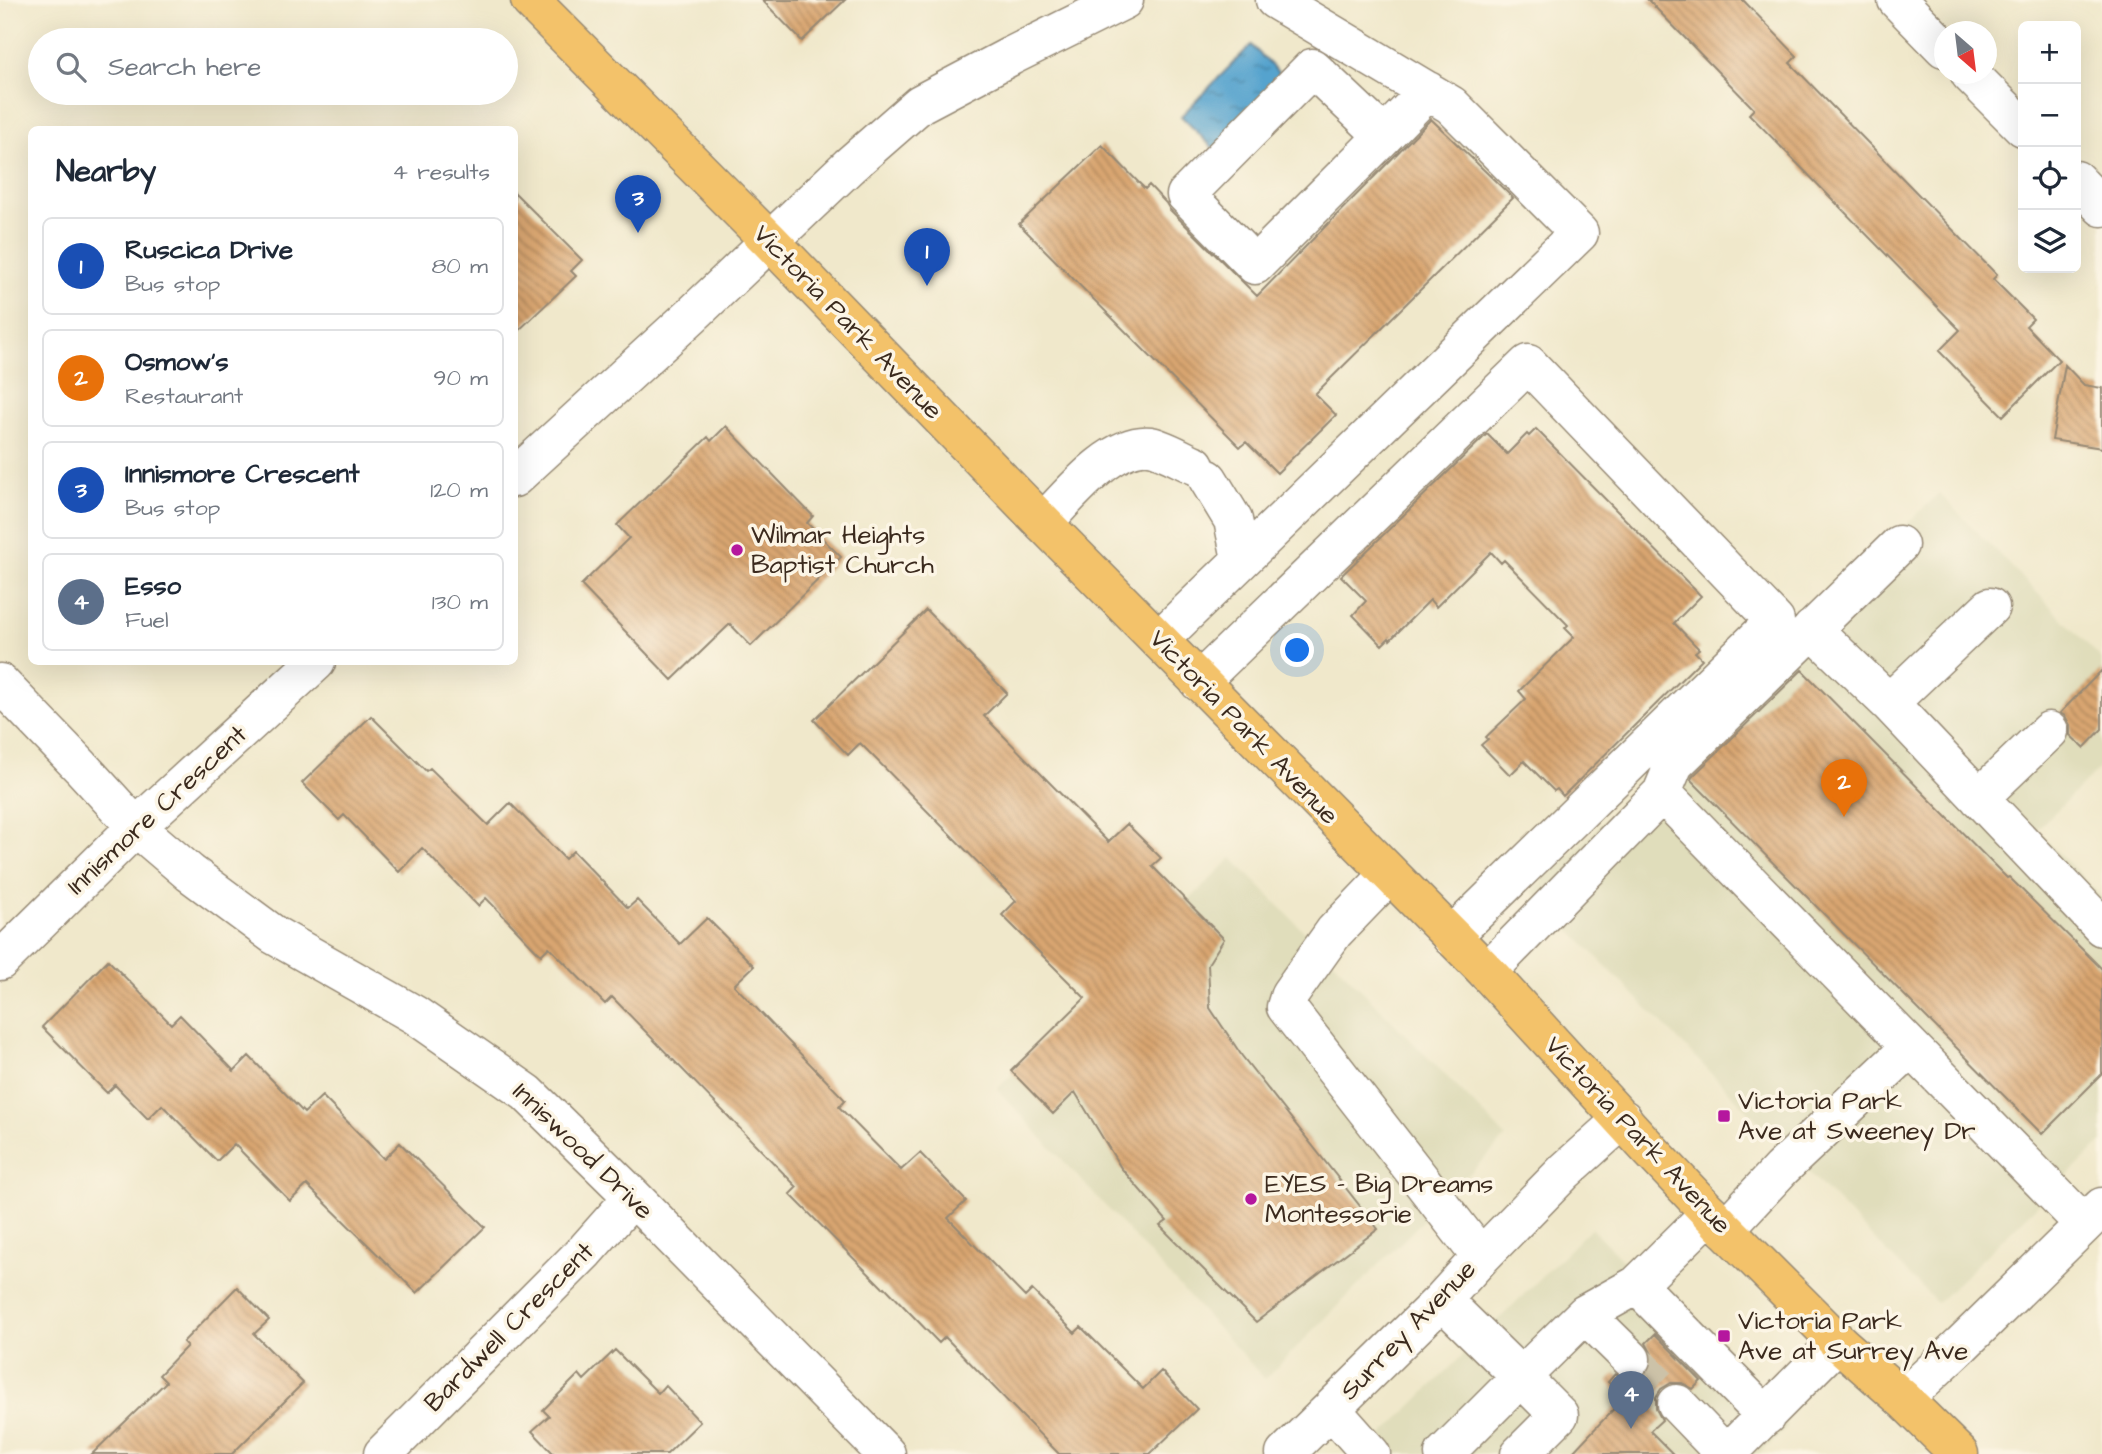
<!DOCTYPE html>
<html lang="en">
<head>
<meta charset="utf-8">
<style>
	:root { --surface:#fff; --page:#f6f6f7; --text:#1f2937; --muted:#747a83; --line:#e0e1e3; --accent:#7c3aed }
	body { margin:0; font-family:"Architects Daughter",sans-serif; background:var(--page); color:var(--text) }
	.controls { position:absolute; right:21px; top:21px; display:grid; overflow:hidden; border-radius:10px; box-shadow:0 7px 28px #0002 }
	.controls button { width:63px; height:63px; display:grid; place-items:center; padding:0; border:0; border-bottom:2px solid var(--line); background:var(--surface); color:var(--text); font:35px sans-serif }
	.compass { position:absolute; left:1934px; top:21px; width:63px; height:63px; border-radius:50%; background:var(--surface); box-shadow:0 7px 28px #0002; rotate:152deg }
	.you { position:absolute; left:1298px; top:651px; width:24px; height:24px; margin:-18px; border:5px solid #fff; border-radius:50%; background:#1a73e8; box-shadow:0 0 0 10px #1a73e833 }
	.badge { display:grid; place-items:center; width:46px; height:46px; border-radius:50%; background:var(--accent); color:#fff; font-size:23px; font-weight:700 }
	.pin { position:absolute; translate:-50% -58px; filter:drop-shadow(0 2px 4px #0008) }
	.pin::after { content:''; position:absolute; top:37px; width:24px; height:21px; background:inherit; clip-path:polygon(0 0,100% 0,50% 100%) }
	.list { margin:0; padding:0; list-style:none }
	h2 { display:flex; justify-content:space-between; align-items:center; height:91px; margin:0; padding:0 28px; font-size:30px }
	h2 small { font-size:23px; font-weight:400; color:var(--muted) }
	.list li { display:grid; grid-template-columns:46px 1fr auto; gap:21px; align-items:center; box-sizing:border-box; height:98px; margin:0 14px 14px; padding:0 14px; border:2px solid var(--line); border-radius:10px }
	.list b { display:block; font-size:26px; white-space:nowrap }
	.list p { margin:0; font-size:23px; white-space:nowrap; color:var(--muted) }
	.list em { font-size:23px; font-style:normal; color:var(--muted) }
	.icon { flex:none; width:38px; height:38px; fill:none; stroke:currentColor; stroke-width:2; stroke-linecap:round; stroke-linejoin:round }
	.map { position:relative; flex:none; width:2102px; height:1454px; overflow:hidden }
	.search { position:absolute; background:var(--surface); box-shadow:0 7px 28px #0002; left:28px; top:28px; width:490px; height:77px; display:flex; align-items:center; gap:18px; box-sizing:border-box; padding:0 24px; border-radius:38px; color:var(--muted); font-size:26px }
	.panel { position:absolute; background:var(--surface); box-shadow:0 7px 28px #0002; left:28px; top:126px; width:490px; height:539px; border-radius:10px }
	.map>svg:first-child { display:block }
</style>
</head>
<body>
<div class="map">
<svg width="2102" height="1454" viewBox="0 0 2102 1454">
	<defs>
		<pattern id="water-ripples" width="26" height="14" patternUnits="userSpaceOnUse" patternTransform="scale(1.75)"><rect width="26" height="14" fill="#54a3ce"/><path d="M2 4q2-2 4 0t4 0M15 11q2-2 4 0t4 0" fill="none" stroke="#4785a7"/></pattern>
		<pattern id="building-back-hatch" width="6" height="6" patternUnits="userSpaceOnUse" patternTransform="scale(1.75)"><rect width="6" height="6" fill="#d9a671"/><path d="M-1 5l2 2M0 0l6 6M5-1l2 2" fill="none" stroke="#b1875c"/></pattern>
	</defs>
	<rect width="100%" height="100%" fill="#fcf5e5"/>
	<filter id="ink" filterUnits="userSpaceOnUse"><feTurbulence type="fractalNoise" baseFrequency=".0143" numOctaves="2"/><feDisplacementMap in="SourceGraphic" scale="14" xChannelSelector="R" yChannelSelector="G"/><feConvolveMatrix kernelMatrix="1 2 1 2 8 2 1 2 1" color-interpolation-filters="sRGB"/></filter>
	<filter id="wash" filterUnits="userSpaceOnUse"><feTurbulence type="fractalNoise" baseFrequency=".00686" numOctaves="4" result="noise"/><feDisplacementMap in="SourceGraphic" scale="28" xChannelSelector="R" yChannelSelector="G"/><feGaussianBlur stdDeviation="1.57" result="paint"/><feColorMatrix in="noise" values="0 0 0 0 0 0 0 0 0 0 0 0 0 0 0 0 0 1.4 0 .05"/><feComposite in="paint" operator="in"/></filter>
	<g filter="url(#wash)">
		<rect width="100%" height="100%" fill="#f0e8cb"/>
		<path fill="#e0ddbb" d="M1939 493 2102 659V766L2036 830 2102 897V1142L1937 1303 1532 891Z
			M1232 858 1506 1137 1265 1379 997 1089Z
			M1591 1228 1788 1427 1760 1454H1363Z"/>
		<path fill="url(#water-ripples)" stroke="#486676" stroke-width="2" d="M1251 45 1300 94 1230 165 1181 116Z"/>
		<g id="blocks">
			<path fill="url(#building-back-hatch)" d="M762 0H845L802 41Z
				M1648 0H1743L1797 56 1790 63 1997 275 1993 279 2033 319 2026 326 2059 360 2003 416 1939 351 1960 330 1749 114 1754 109Z
				M1431 119 1513 198 1315 394 1336 415 1277 473 1246 442 1240 447 1019 224 1102 145 1145 189 1149 185 1166 203 1170 210 1257 296Z
				M514 192 582 260 571 271 576 276 514 335Z
				M2065 365 2084 385 2102 388V448L2052 440Z
				M726 426 813 516 807 523 841 557 751 646 730 624 672 680 581 585 629 538 617 525 708 437 711 441Z
				M1536 429 1701 596 1674 623 1699 649 1695 652 1702 659 1563 796 1557 789 1554 791 1524 761 1510 775 1481 745 1488 739 1486 737 1526 699 1519 691 1574 637 1565 628 1568 625 1504 560 1501 563 1491 552 1436 607 1430 600 1390 640 1389 638 1382 645 1353 615 1366 601 1341 576 1487 434 1507 454 1527 434 1529 436Z
				M926 610 1007 693 984 716 1108 842 1127 824 1161 858 1152 866 1224 939 1208 964 1210 1008 1242 1056 1378 1229 1256 1322 1160 1226 1167 1221 1121 1168 1075 1092 1053 1114 1011 1071 1085 998 1002 915 1016 901 860 743 848 755 814 720Z
				M1802 670 2007 878 2009 877 2102 969V1074L2042 1134 1691 780 1692 777Z
				M2102 670V729L2084 748 2070 735V725L2065 716 2060 713Z
				M371 716 426 771 430 768 488 825 510 803 565 859 573 851 628 908 637 900 680 944 707 918 754 966 734 985 845 1100 839 1107 901 1170 920 1153 966 1201 948 1218 1025 1297 1032 1290 1075 1333 1081 1327 1143 1389 1161 1371 1197 1409 1150 1454H1059L945 1337 939 1343 885 1287 883 1288 790 1194 797 1187 612 997 605 1004 549 947 541 955 486 898 478 906 422 848 399 872 344 815 339 820 302 783Z
				M108 960 171 1024 180 1015 234 1071 249 1056 304 1113 322 1096 384 1159 400 1143 485 1227 417 1293 307 1185 290 1201 234 1144 217 1161 162 1105 148 1119 115 1085 107 1093 42 1027Z
				M237 1287 269 1320 254 1334 303 1383 232 1454H92L166 1382 159 1375 187 1346 183 1342Z
				M1655 1334 1701 1381 1693 1389 1682 1383H1671L1661 1389 1656 1397V1409L1662 1420 1650 1431 1673 1454H1571L1624 1398 1608 1382 1615 1374 1625 1380H1636L1647 1374 1652 1364V1354L1646 1343Z
				M615 1350 658 1393 665 1385 700 1422 667 1454H554L532 1431 549 1416 543 1410 579 1374 584 1380Z"/>
		</g>
	</g>
	<g filter="url(#ink)">
		<use href="#blocks" fill-opacity="0" stroke="#968974" stroke-width="2"/>
		<g fill="none" stroke-linecap="round" stroke-linejoin="round">
			<path stroke="#ccc2a8" stroke-width="38" stroke-dasharray="38 19" stroke-linecap="butt" d="M1631 1359 1677 1404"/>
			<defs>
				<path id="minor" d="M1897 0 1944 48
					M1312 68 1384 136 1255 265 1186 195Z
					M1970 74 2023 127
					M1384 136 1428 91
					M2076 180 2102 207
					M514 478 693 314 849 166 920 104 1011 56 1124 0
					M1208 479 1233 520 1241 559
					M1043 523C1068 497 1111 442 1150 446 1160 447 1185 461 1195 465
					M1990 607 1889 703 2102 927
					M1812 629 1889 703
					M1159 640 1579 233 1451 105 1275 0
					M1199 682 1528 364 1775 621 1451 937
					M0 683 81 767 136 827 190 873 274 935 415 1015 527 1093 633 1197 886 1454
					M1662 793 1674 764 1899 545
					M1979 798 2049 731
					M1389 875 1334 932 1290 994 1286 1007 1481 1257
					M0 961 136 827 316 662
					M1487 972 1662 793 2084 1224
					M1725 1229 1781 1169 1910 1048
					M1637 1285 1766 1416
					M1442 1300 1521 1377 1585 1314 1637 1285 1710 1213
					M1585 1314 1631 1359
					M1903 1399 1962 1344 2102 1207
					M1677 1404 1725 1454
					M1331 1409 1371 1454
					M383 1454 585 1251 633 1197
					M1285 1454 1442 1300 1481 1257 1565 1171 1623 1119
					M1444 1454 1521 1377 1559 1415 1520 1454
					M1727 1454 1838 1342"/>
				<path id="major" d="M530 0 769 240 1043 523 1487 972 1650 1150 1725 1229 1838 1342 1903 1399 1959 1454"/>
			</defs>
			<use href="#minor" stroke="#968974" stroke-width="41"/>
			<use href="#major" stroke="#968974" stroke-width="41"/>
			<use href="#minor" stroke="#fff" stroke-width="38"/>
			<use href="#major" stroke="#f3c26a" stroke-width="38"/>
		</g>
	</g>
	<g fill="#b5179e" stroke="#fcf5e5" stroke-width="2.5">
		<circle cx="737" cy="550" r="7"/>
		<rect x="1717" y="1109" width="14" height="14" rx="3.5"/>
		<circle cx="1251" cy="1199" r="7"/>
		<rect x="1717" y="1329" width="14" height="14" rx="3.5"/>
	</g>
	<g text-anchor="middle" dominant-baseline="central" stroke-width="7" stroke-linejoin="round" paint-order="stroke">
		<g font-size="26" fill="#3b2a1e" stroke="#fcf5e5">
			<text transform="translate(848 322) rotate(46)">Victoria Park Avenue</text>
			<text transform="translate(1244 727) rotate(46)">Victoria Park Avenue</text>
			<text transform="translate(157 810) rotate(-43)">Innismore Crescent</text>
			<text transform="translate(1638 1135) rotate(47)">Victoria Park Avenue</text>
			<text transform="translate(583 1151) rotate(44)">Inniswood Drive</text>
			<text transform="translate(509 1327) rotate(-45)">Bardwell Crescent</text>
			<text transform="translate(1408 1330) rotate(-46)">Surrey Avenue</text>
		</g>
		<g font-size="26" fill="#3b2a1e" stroke="#fcf5e5" text-anchor="start">
			<text x="751" y="535">Wilmar Heights<tspan x="751" dy="30">Baptist Church</tspan></text>
			<text x="1738" y="1101">Victoria Park<tspan x="1738" dy="30">Ave at Sweeney Dr</tspan></text>
			<text x="1265" y="1184">EYES - Big Dreams<tspan x="1265" dy="30">Montessorie</tspan></text>
			<text x="1738" y="1321">Victoria Park<tspan x="1738" dy="30">Ave at Surrey Ave</tspan></text>
		</g>
	</g>
</svg>
<div class="controls">
<button>+</button>
<button>−</button>
<button><svg class="icon" aria-label="locate" viewBox="0 0 24 24"><circle cx="12" cy="12" r="6"/><path d="M12 2v4M12 18v4M2 12h4M18 12h4"/></svg></button>
<button><svg class="icon" aria-label="layers" viewBox="0 0 24 24"><path d="M12 4l9 5-9 5-9-5zM3 14l9 5 9-5"/></svg></button>
</div>
<svg class="compass" viewBox="-18 -18 36 36"><path d="M0-13l5 13h-10z" fill="#e53935"/><path d="M0 13l5-13h-10z" fill="#747a83"/></svg>
<div class="you"></div>
<div class="pin badge" style="left:927px;top:286px;background:#1a4fb4">1</div>
<div class="pin badge" style="left:1844px;top:817px;background:#e8710a">2</div>
<div class="pin badge" style="left:638px;top:233px;background:#1a4fb4">3</div>
<div class="pin badge" style="left:1631px;top:1429px;background:#5c6f8a">4</div>
<div class="search"><svg class="icon" aria-label="search" viewBox="0 0 24 24"><circle cx="10" cy="10" r="6"/><path d="M15 15l6 6"/></svg>Search here</div>
<section class="panel">
<h2>Nearby<small>4 results</small></h2>
<ul class="list">
<li><span class="badge" style="background:#1a4fb4">1</span><div><b>Ruscica Drive</b><p>Bus stop</p></div><em>80 m</em></li>
<li><span class="badge" style="background:#e8710a">2</span><div><b>Osmow's</b><p>Restaurant</p></div><em>90 m</em></li>
<li><span class="badge" style="background:#1a4fb4">3</span><div><b>Innismore Crescent</b><p>Bus stop</p></div><em>120 m</em></li>
<li><span class="badge" style="background:#5c6f8a">4</span><div><b>Esso</b><p>Fuel</p></div><em>130 m</em></li>
</ul>
</section>
</div>
</body>
</html>
